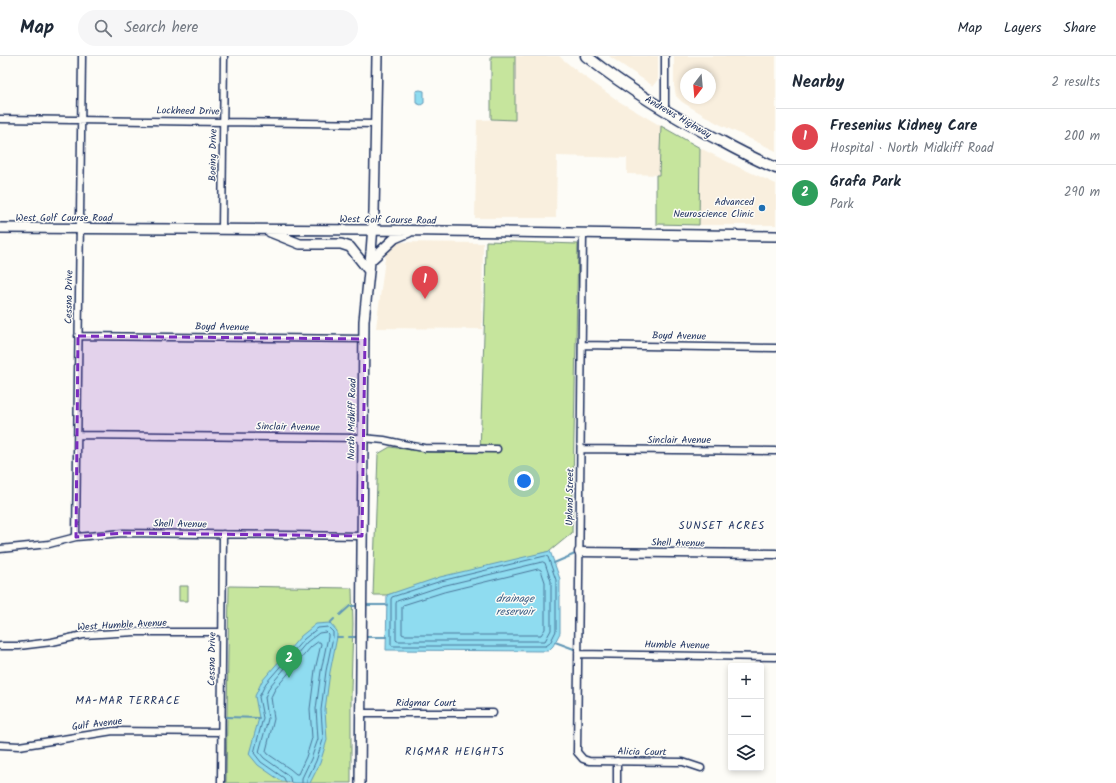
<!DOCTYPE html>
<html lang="en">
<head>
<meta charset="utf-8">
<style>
	:root { --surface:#fff; --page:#f6f6f7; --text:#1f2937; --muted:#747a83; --line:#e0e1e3; --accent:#1f6fb2 }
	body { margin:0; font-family:Kalam,sans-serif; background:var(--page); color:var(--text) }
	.controls { position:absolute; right:12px; bottom:12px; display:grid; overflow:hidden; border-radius:4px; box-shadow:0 2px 6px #0003 }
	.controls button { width:36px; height:36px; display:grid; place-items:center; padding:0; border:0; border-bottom:1px solid var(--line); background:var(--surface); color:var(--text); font:20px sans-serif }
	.compass { position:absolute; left:680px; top:12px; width:36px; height:36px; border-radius:50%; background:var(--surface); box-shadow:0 2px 6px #0003; rotate:196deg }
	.you { position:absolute; left:524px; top:425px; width:14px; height:14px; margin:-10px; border:3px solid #fff; border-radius:50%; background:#1a73e8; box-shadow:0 0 0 6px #1a73e833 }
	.badge { display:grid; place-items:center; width:26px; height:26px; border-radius:50%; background:var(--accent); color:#fff; font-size:13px; font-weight:700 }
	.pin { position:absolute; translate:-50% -33px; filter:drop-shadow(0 1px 2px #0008) }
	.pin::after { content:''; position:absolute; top:21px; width:14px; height:12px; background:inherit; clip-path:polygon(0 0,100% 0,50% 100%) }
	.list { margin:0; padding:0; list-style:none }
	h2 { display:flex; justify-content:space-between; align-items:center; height:52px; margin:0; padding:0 16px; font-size:17px }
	h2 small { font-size:13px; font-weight:400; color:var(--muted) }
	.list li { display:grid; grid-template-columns:26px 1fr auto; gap:12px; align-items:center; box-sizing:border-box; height:56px; padding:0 16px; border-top:1px solid var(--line) }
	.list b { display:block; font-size:15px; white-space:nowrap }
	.list p { margin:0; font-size:13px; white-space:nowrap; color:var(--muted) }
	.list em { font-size:13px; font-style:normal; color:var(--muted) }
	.icon { flex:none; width:22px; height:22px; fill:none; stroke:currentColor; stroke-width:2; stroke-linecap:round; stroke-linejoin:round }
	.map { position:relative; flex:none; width:776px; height:727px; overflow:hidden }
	header { display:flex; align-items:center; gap:24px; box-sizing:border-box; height:56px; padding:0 20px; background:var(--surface); border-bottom:1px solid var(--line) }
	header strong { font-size:19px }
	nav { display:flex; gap:22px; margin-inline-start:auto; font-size:14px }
	.search { width:280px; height:36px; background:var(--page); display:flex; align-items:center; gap:10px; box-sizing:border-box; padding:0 14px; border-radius:22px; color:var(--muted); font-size:15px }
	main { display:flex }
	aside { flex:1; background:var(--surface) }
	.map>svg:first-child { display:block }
</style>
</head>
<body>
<header>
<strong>Map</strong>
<div class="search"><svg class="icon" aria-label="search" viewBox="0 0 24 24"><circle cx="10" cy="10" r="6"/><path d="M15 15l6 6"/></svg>Search here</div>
<nav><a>Map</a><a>Layers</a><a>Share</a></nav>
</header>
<main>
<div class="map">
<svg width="776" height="727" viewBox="0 0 776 727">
	<rect width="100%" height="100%" fill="#fdfcf7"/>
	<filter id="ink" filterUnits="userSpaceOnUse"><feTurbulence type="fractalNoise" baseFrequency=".025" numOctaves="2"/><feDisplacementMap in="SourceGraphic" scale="8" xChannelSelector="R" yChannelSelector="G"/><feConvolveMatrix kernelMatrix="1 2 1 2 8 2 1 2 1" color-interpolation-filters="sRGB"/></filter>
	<g filter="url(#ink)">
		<path fill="#f9efde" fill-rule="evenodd" d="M515 0H559L578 16 620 46 661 70 659 119 627 118V102L557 100 556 162H475L477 64 515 63Z
			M609 0H658V23L653 30Z
			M674 0H776V95L717 67 682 46 676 40 674 30ZM686 18H710V42H686Z
			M700 92 730 107 776 128V169H699Z
			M394 186 483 187 482 273 376 272 386 195Z"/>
		<path fill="#c6e59d" stroke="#708a7e" d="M491 0H515V64L491 63Z
			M661 70 700 92 699 169 656 168V119H659Z
			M486 185 578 188 572 477 550 495 387 539H373L378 398 390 391 426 396H480L485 250Z
			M179 530H188V545H179Z
			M229 530 350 532 352 533 353 568 351 633V727H226Z"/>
		<path fill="#8fdcf0" stroke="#6197b6" d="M420 34 424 35V47L421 49 416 47V35Z
			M550 495 560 523V577L553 590 548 595 386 594 387 539 440 521Z
			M330 567 337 575V581L330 616 325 654 327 684 320 707 310 727H294L281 725 258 709 249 698 259 662 255 640 262 625 301 580 316 568Z"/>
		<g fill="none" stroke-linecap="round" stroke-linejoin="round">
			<path stroke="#497498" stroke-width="1" d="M546 500 548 501 556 524V575L550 587 546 590H392L391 589V543L392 541 441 525Z
				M543 506 545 507 551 525V574L545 585H397L396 584V547L397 545 442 530Z
				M539 513 541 514 545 526V573L541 579H404L402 578V551L403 549 444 536Z
				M318 586H320L321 588 315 614 310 653 312 682 306 701 298 718H296L290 713 268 698 266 695 274 663 271 641 275 633 311 591Z
				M286 727 284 722 261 706 254 697 263 662 259 641 266 627 304 583 318 572 328 571 333 576V581L326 615 321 654 323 684 316 705 307 724V727
				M291 727 290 722 288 719 264 702 259 696 268 663 265 641 270 630 307 586 319 577 326 576 328 578V581L321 615 316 653 318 683 311 703 302 722V727"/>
			<path stroke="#6197b6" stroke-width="2" d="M554 507 575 498
				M368 549H387
				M340 559 350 550H355
				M330 567 334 563
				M337 581H342
				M349 581H355
				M367 581H386
				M555 586 574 593
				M227 661 259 662"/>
			<defs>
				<path id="minor" d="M665 54V0
					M0 63 376 68
					M222 173 224 0
					M583 178 577 696 583 703 589 705 683 706 701 712
					M78 280 365 283
					M582 289 776 292
					M78 379 363 382 384 384 412 390 424 392 497 393
					M581 393 776 395
					M76 481 82 0
					M0 493 49 488 76 481 123 477 362 480
					M0 590H19L52 586 83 579 135 576H222
					M578 598 776 601
					M360 657H493
					M0 689 19 690 113 675 221 676
					M221 727 223 478
					M617 727V705"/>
				<path id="tertiary" d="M579 496 776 498"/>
				<path id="secondary" d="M0 172 373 174 776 180
					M270 176 300 188H341L350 191 369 215
					M370 205 395 182 409 176
					M360 727 364 265 371 196 374 156 377 0"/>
				<path id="primary" d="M586 0C628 33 673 61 721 85 739 95 757 104 776 112"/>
			</defs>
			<use href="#minor" stroke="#1b2f5e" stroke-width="9"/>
			<use href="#tertiary" stroke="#1b2f5e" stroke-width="11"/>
			<use href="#secondary" stroke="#1b2f5e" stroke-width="12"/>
			<use href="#primary" stroke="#1b2f5e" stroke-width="13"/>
			<use href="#minor" stroke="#fdfcf7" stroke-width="6"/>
			<use href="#tertiary" stroke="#fdfcf7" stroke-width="8"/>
			<use href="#secondary" stroke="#fdfcf7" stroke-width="9"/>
			<use href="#primary" stroke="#fdfcf7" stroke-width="10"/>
		</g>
	</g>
	<path fill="#7b2cbf" fill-opacity="0.2" stroke="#7b2cbf" stroke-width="3" stroke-dasharray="8 5" stroke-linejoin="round" d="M78 280 365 283 362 480 123 477 76 481Z"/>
	<circle fill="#1f6fb2" stroke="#fdfcf7" stroke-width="1.5" cx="762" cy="152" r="4"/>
	<g text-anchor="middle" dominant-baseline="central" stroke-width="3" stroke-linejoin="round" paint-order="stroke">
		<g font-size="10" fill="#1b2f5e" stroke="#fdfcf7">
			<text transform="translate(188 55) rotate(1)">Lockheed Drive</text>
			<text transform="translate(678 61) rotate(30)">Andrews Highway</text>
			<text transform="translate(213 99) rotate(-89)">Boeing Drive</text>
			<text x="64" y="162">West Golf Course Road</text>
			<text transform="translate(388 164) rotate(1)">West Golf Course Road</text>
			<text transform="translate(69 241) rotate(-89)">Cessna Drive</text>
			<text transform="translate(222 271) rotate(1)">Boyd Avenue</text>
			<text transform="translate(679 280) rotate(1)">Boyd Avenue</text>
			<text transform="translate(352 363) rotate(-89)">North Midkiff Road</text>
			<text transform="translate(288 371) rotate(1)">Sinclair Avenue</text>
			<text x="679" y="384">Sinclair Avenue</text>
			<text transform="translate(570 441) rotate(-89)">Upland Street</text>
			<text transform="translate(180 468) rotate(1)">Shell Avenue</text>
			<text transform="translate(678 487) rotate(1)">Shell Avenue</text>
			<text transform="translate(122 569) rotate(-3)">West Humble Avenue</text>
			<text transform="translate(677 589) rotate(1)">Humble Avenue</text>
			<text transform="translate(212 603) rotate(-89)">Cessna Drive</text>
			<text x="426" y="647">Ridgmar Court</text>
			<text transform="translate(97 668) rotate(-7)">Gulf Avenue</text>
			<text transform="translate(642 696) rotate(1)">Alicia Court</text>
		</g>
		<g font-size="10" fill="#1b2f5e" stroke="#fdfcf7" text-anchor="end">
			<text x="754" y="146">Advanced<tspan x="754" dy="12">Neuroscience Clinic</tspan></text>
		</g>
		<g font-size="11" letter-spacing="1" fill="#1b2f5e" stroke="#fdfcf7">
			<text x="722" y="470">SUNSET ACRES</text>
			<text x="128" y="645">MA-MAR TERRACE</text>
			<text x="455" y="696">RIGMAR HEIGHTS</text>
		</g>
		<g font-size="11" font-style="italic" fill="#385a82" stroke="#fdfcf7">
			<text x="515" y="543">drainage<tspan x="515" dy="13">reservoir</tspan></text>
		</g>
	</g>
</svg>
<div class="controls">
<button>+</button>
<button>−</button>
<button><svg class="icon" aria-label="layers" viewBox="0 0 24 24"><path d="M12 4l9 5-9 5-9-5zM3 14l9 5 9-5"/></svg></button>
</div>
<svg class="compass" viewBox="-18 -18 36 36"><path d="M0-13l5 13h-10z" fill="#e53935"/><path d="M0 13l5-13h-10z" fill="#747a83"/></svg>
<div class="you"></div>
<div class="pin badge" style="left:425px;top:243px;background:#e0444e">1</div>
<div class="pin badge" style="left:289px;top:622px;background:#2e9e5b">2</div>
</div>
<aside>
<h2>Nearby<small>2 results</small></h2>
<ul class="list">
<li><span class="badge" style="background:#e0444e">1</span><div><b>Fresenius Kidney Care</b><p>Hospital · North Midkiff Road</p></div><em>200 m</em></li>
<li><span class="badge" style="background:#2e9e5b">2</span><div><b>Grafa Park</b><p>Park</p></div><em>290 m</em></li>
</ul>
</aside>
</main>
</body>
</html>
